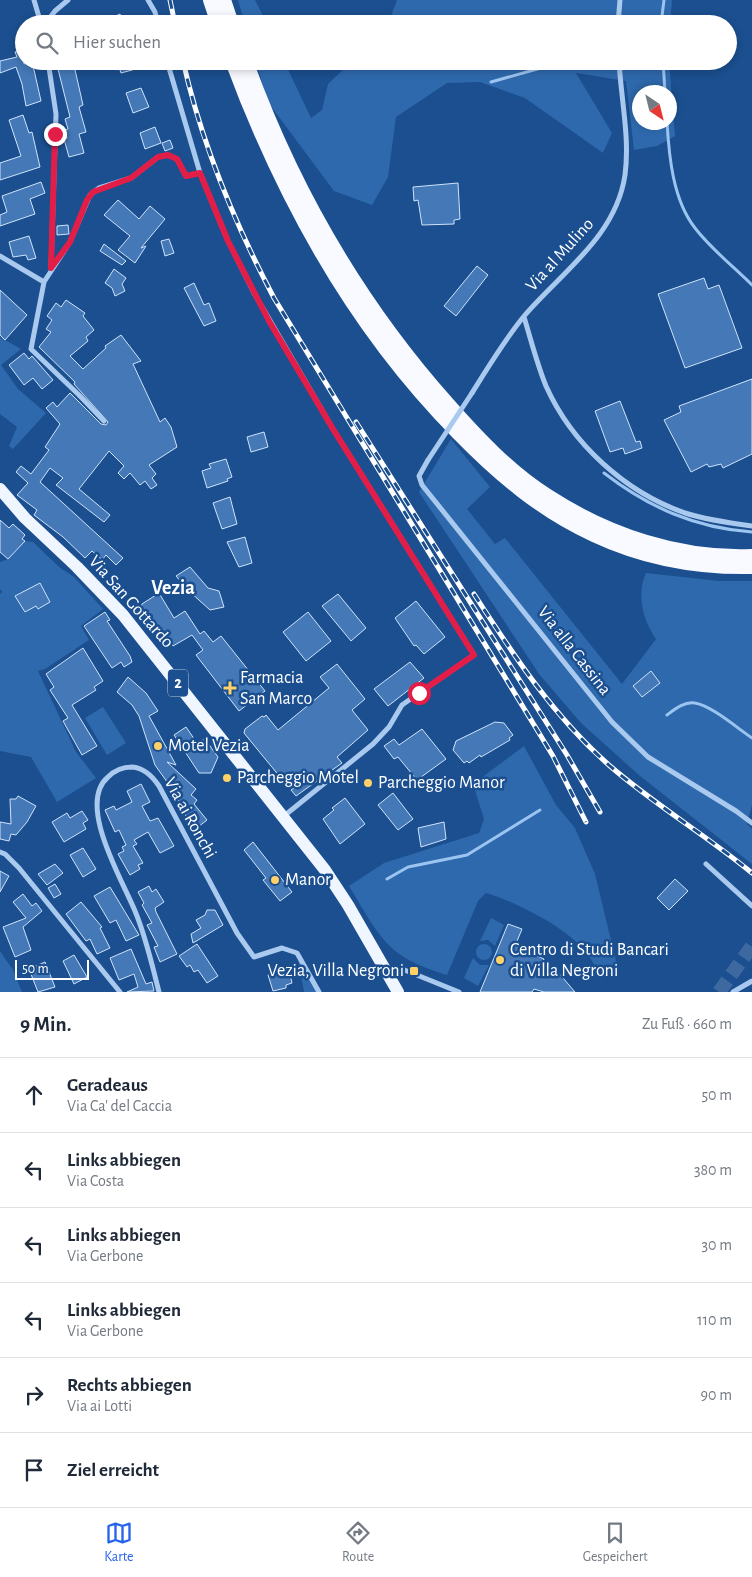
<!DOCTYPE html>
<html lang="de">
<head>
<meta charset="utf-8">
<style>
	:root { --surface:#fff; --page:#f2f2f3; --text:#1f2937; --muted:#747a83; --line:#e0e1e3; --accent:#2563eb }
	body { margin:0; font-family:"Alegreya Sans",sans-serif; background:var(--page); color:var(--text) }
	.compass { position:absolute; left:632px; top:85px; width:45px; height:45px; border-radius:50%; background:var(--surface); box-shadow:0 2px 8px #0003; rotate:145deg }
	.scale { position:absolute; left:15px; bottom:12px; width:74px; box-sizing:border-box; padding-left:5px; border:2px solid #fff; border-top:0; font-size:14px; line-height:18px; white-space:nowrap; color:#fff; -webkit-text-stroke:4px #1b4f8f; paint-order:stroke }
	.stop { position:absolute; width:15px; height:15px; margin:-11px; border:4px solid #e11d48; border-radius:50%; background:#fff }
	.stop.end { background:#e11d48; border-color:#fff; box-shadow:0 1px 5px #0008 }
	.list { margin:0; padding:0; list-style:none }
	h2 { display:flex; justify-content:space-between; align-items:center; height:65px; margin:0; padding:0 20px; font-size:21px }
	h2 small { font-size:16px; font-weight:400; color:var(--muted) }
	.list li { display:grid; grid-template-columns:32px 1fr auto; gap:15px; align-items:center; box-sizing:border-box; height:75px; padding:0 20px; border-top:1px solid var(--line) }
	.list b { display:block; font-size:19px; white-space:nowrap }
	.list p { margin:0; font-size:16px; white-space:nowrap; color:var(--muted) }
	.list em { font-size:16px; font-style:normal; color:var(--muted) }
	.icon { flex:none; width:28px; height:28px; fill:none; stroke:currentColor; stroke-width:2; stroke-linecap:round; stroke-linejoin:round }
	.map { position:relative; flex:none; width:752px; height:992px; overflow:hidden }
	.search { position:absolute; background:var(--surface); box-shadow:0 2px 8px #0003; left:15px; right:15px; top:15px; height:55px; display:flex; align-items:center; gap:12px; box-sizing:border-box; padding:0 18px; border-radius:28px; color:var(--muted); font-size:19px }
	.sheet { height:515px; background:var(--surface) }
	nav { display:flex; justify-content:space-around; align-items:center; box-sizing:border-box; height:70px; border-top:1px solid var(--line); background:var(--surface); font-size:14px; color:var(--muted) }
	nav a { display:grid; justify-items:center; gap:2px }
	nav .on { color:var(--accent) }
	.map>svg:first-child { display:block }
</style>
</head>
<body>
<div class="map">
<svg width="752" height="992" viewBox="0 0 752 992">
	<rect width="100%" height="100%" fill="#1b4f8f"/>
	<path fill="#2e69ad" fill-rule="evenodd" d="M238 0H255L267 24H245Z
		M397 0H672L670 24H388Z
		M256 61H284L311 118 322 110 328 84 348 65 365 70 384 61H669L675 136 657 146 634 150 626 81 576 73 612 133 603 153 525 98 480 82 447 83 396 117 388 177 372 205 334 191 267 101ZM640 92H670V122H640Z
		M0 337 21 349 1 365 18 389 46 413 13 449 9 446 17 427 0 414Z
		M451 439 490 487 467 509 495 544 505 538 622 684 656 639C643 620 636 595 646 573L719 581H752V805L747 824 752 829V864L640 776 581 723 539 674 419 492Z
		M25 541 33 542 59 567 74 577 103 609 81 626 89 640 45 669 38 671 76 752 96 778 57 802 31 757 0 751V594L2 592 0 589V562L8 559Z
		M103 707 126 743 107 755 85 718Z
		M524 746 556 805 575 828 595 874 617 965 602 979C597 970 592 960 586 952 566 927 516 902 486 893L478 901 447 975C386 957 380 937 349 886L384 863 479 833 484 819 473 784Z
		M491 918 504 925 495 946 488 940 480 941Z
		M476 952a8 8 0 1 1 16 0a8 8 0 1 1-16 0Z
		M0 951 13 970 22 992H0Z
		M297 953 319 992H304Z
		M473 958 480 965H489L478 986 464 978Z"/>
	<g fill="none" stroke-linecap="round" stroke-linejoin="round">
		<path stroke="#9cc4f0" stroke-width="3" d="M661 24 664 0
			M663 61 665 92
			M491 82 566 61
			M667 122C669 157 673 200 695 228 711 249 734 267 752 285
			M604 473C648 507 695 528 752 532
			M667 715C675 709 685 701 695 703 712 706 737 728 752 738
			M387 879 408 867 467 855 540 810"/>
	</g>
	<path fill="#4478b7" stroke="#cfe3fa" d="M120 14 124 24H99Z
		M24 49V64L32 61 41 101 26 106 22 84 16 67 0 73V61L17 57 15 52Z
		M56 61H73L83 105 79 107 86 132 79 134 84 153 69 157 64 139 67 138 65 130 68 129 65 119 70 117Z
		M117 61H153L154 64 121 73Z
		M141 88 149 107 133 113 126 93Z
		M23 115 29 133 32 132 40 167 0 180V163L21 156 9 120Z
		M155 127 161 143 145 149 140 133Z
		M170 140 173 148 165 151 162 143Z
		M41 182 45 193 30 199 35 214 0 226V215L7 212 2 196Z
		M458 183 460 219 454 220V224L422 225 418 200 414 201 413 187Z
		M118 200 139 219 150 206 165 219 141 248 146 246 135 263 118 250 130 236 104 215Z
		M68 225 69 234 57 235V226Z
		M29 236 36 258 28 260 26 255 13 257 9 242Z
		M169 239 174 253 165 256 161 241Z
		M104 244 126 261 122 265 100 251Z
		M477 266 488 275 456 316 444 306Z
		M114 269 126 278 122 284 125 291 115 296 112 288 105 283Z
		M704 278 708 289 719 285 742 348 685 368 658 294Z
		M194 283 204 305 209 303 216 321 204 326 184 288Z
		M0 290 27 315 5 340 0 335Z
		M66 300 85 313 83 316 94 330 86 337 88 341 70 356 83 369 106 348 105 346 121 335 141 361 133 364 160 422 165 418 171 427 177 447 149 465 156 474 152 478 157 485 151 489 145 481 140 485 130 473 124 479 118 473 124 466 109 451 79 489 110 515 104 522 56 485 63 478 50 468 40 482 123 558 116 565 106 555 102 560 92 551 85 558 63 537 34 515 37 510 17 495 28 483 16 472 21 466 31 474 49 450 45 447 60 424 46 408 53 402 57 407 70 393 101 424 106 425 108 422 74 384 75 382 39 347 51 332 46 329 52 320 47 316 56 303 61 307Z
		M24 353 29 359 32 356 53 380 42 389 33 378 24 385 9 365Z
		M752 379V454L723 468 721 464 709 467 707 464 691 472 664 420 681 412 679 406Z
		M620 401 636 442 640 441 642 448 625 454 623 448 610 452 595 411Z
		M264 432 268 447 251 452 247 437Z
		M226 459 232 477 227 479 228 481 207 488 202 471 211 468 209 464Z
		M230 497 237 524 222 529 213 503Z
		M0 520 9 528 13 524 25 535 22 539 25 541 8 559 0 552Z
		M245 537 252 563 239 567 227 542Z
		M190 567 208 588 219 591 224 607 210 610 190 592 176 576Z
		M40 583 50 602 38 609 36 606 25 612 15 596Z
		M159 593 174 618 185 611 200 634 204 631 213 642 221 636 265 691 239 711 196 655 203 650 192 635 173 646 160 627 153 620 148 618 141 609 142 604Z
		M338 594 366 628 351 641 322 606Z
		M416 601 445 637 424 654 416 645 414 646 395 618Z
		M105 612 110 620 107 621 130 656 132 662 124 667 121 662 112 668 84 626Z
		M308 612 331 641 306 661 283 632Z
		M83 648 103 681 94 687 96 690 72 705 97 746 82 755 63 721 68 718 50 690 54 687 46 674Z
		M410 662 424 678 388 706 374 689Z
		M337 664 365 699 352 710 368 730 337 757 342 763 296 796 291 790 294 788 283 774 280 777 244 733 245 729 262 716 264 717 266 715 278 730 329 688 320 677Z
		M651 671 660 683 642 697 633 686Z
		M128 677 146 693 158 711 149 716 176 765 167 762 196 789 191 795 197 800 194 804 207 820 193 831 184 812 177 805 179 802 175 793 155 765 139 716 132 705 117 692Z
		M495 722 504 723 513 735 509 738 510 740 481 757 480 755 469 763 467 761 464 763 453 750 456 741Z
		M186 727 197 743 205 739 218 757 211 773H199L174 735Z
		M422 729 446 759 417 780 398 757 394 759 384 746 394 739 399 745Z
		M141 784 150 802 142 806 150 821 158 818 174 846 160 853 148 832 134 840 137 844 133 846 143 863 138 865 140 869 130 875 118 854 124 851 122 847 126 845 119 830 115 832 105 810 114 806 116 810 132 802 127 791Z
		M393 793 413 819 398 830 378 805Z
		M18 796 36 806 27 822 16 835 11 834 9 841 0 839V822L11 824 10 799H16Z
		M345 798 365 824 340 844 323 819 334 810 332 808Z
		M82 811 88 820 83 823 86 829 64 842 52 822 67 813 70 818Z
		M444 822 446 839 421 847 418 828Z
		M253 842 292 892 280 901 263 880 266 878 244 850Z
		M83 848 96 869 83 877 70 855Z
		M55 864 63 873 47 885 38 874Z
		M0 871 9 876 0 892Z
		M675 879 688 891 669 910 657 898Z
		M55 884 61 894 54 898 48 888Z
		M149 886 152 892 156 889 164 902 155 908 156 912 177 954 160 962 154 947 158 946 147 925 152 923 142 905 144 903 138 892Z
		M110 887 139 935 126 941 116 920 110 923 94 896Z
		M23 894 32 906 36 903 42 911 23 927 31 950 15 957 3 927 26 918 13 902Z
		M81 902 102 927 100 928 110 948 97 954 90 939 86 941 66 914Z
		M207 910H215L223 925 193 943 191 934 201 928 196 920 205 915Z
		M508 924 522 929 515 946 544 959 537 978 557 971 575 992H544L534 989 532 992H480Z
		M197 944 218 976 207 983 198 970 194 972 190 965 187 967 179 956Z
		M131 949 146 984 152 982 154 991 127 992 138 987 134 974 119 980 110 958Z
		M74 955 87 977 74 984 63 961Z
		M45 962 55 987 38 992 29 969Z
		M289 970 292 983 286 985V988L273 991 268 975Z"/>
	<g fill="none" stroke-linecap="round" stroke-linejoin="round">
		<path stroke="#3d69a0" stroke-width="14" stroke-dasharray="14 7" stroke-linecap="butt" d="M719 992 752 946"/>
		<path stroke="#a9c9ee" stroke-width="5" d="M34 0 41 24
			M148 0 155 12 158 24
			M45 24 55 11 68 0
			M618 24 620 0
			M48 61 56 114 51 268
			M167 61 200 173 228 241 254 293 333 429 474 655 402 705 389 727 373 744 284 816
			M0 256 44 282
			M524 317C531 340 537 364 546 386 572 444 625 492 685 513 707 520 729 523 752 526
			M472 393C488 367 505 339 525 315 563 271 616 236 625 175 630 138 621 99 619 61
			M104 421 79 395 31 349 44 282 70 242 90 195 99 188 131 178 158 157 168 155 177 159 186 176 200 173
			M428 460 419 476 422 485 612 722 648 757 736 811 752 823
			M0 852 5 854 19 868 120 992
			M706 864 752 906
			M389 973 402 969 459 992
			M159 992C152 965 146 937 135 911 123 881 76 804 108 777 114 771 123 767 132 767 144 768 153 777 159 786L237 933 254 957 282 948 297 953 319 992
			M733 992 752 981"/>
		<path stroke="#f0f6ff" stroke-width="12" d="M0 489 25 518 77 567 123 615 325 870 348 905 398 992"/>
		<path stroke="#f8faff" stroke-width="14" d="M210 0 218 24
			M224 0 232 24
			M232 61C283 199 354 328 458 433 498 474 541 511 594 535 643 558 698 568 752 567
			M246 61C292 188 358 303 448 404 478 438 510 472 548 496 608 535 680 559 752 556"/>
		<defs>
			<path id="rail" d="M170 0 175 24
				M183 61C202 145 234 222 274 298L553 756 586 822
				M356 422 567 755 600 812
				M474 594C514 656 554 717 610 766 655 805 706 835 752 873"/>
		</defs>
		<use href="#rail" stroke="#fff" stroke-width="5"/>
		<use href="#rail" stroke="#1b4f8f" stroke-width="3" stroke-dasharray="9" stroke-linecap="butt"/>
		<path stroke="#a9c9ee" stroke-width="5" d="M428 460 472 393"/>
	</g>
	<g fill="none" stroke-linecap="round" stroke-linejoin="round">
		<path stroke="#e11d48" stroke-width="6" d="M55 134 51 268 70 242 87 200 93 192 131 178 158 157 168 155 177 159 186 176 200 173 228 241 269 321 333 429 474 655 419 693"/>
	</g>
	<g fill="#ffd166" stroke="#1b4f8f" stroke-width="2">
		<path d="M227.5 680.5h5v5h5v5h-5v5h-5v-5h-5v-5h5z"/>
		<circle cx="158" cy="746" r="5"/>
		<circle cx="227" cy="778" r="5"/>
		<circle cx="368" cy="783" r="5"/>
		<circle cx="275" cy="880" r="5"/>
		<circle cx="500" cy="960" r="5"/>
		<rect x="409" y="966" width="10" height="10" rx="2.5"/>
	</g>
	<g text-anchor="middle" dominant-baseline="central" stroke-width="5" stroke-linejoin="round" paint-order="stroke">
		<rect fill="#1b4f8f" stroke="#bbcadd" stroke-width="1" x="168" y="669.5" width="20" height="27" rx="4"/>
		<g font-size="16" font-weight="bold" fill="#fff">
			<text x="178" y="683">2</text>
		</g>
		<g font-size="18" fill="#fff" stroke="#1b4f8f">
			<text transform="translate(560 255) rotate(-48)">Via al Mulino</text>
			<text transform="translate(131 602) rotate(48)">Via San Gottardo</text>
			<text transform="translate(574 651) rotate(52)">Via alla Cassina</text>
			<text transform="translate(190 818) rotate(61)">Via ai Ronchi</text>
		</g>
		<g font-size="18" fill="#fff" stroke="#1b4f8f" text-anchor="start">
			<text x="240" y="678">Farmacia<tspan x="240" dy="21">San Marco</tspan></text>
			<text x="168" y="746">Motel Vezia</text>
			<text x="237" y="778">Parcheggio Motel</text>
			<text x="378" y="783">Parcheggio Manor</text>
			<text x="285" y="880">Manor</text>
			<text x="510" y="950">Centro di Studi Bancari<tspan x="510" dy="21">di Villa Negroni</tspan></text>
			<text x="404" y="971" text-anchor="end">Vezia, Villa Negroni</text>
		</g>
		<g font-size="20" font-weight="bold" fill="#fff" stroke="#1b4f8f">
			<text x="173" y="588">Vezia</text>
		</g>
	</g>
</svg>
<svg class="compass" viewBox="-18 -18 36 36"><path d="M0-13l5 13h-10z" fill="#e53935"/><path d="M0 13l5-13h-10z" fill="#747a83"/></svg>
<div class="scale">50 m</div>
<div class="stop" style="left:419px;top:693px"></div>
<div class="stop end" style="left:55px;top:134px"></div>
<div class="search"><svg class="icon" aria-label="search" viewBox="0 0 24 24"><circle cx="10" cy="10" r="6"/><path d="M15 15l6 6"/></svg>Hier suchen</div>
</div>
<section class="sheet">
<h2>9 Min.<small>Zu Fuß · 660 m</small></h2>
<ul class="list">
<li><svg class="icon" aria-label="ahead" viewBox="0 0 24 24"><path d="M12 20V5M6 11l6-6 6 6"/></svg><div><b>Geradeaus</b><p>Via Ca' del Caccia</p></div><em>50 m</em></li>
<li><svg class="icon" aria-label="left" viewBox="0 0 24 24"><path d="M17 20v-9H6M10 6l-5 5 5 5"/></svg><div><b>Links abbiegen</b><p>Via Costa</p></div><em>380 m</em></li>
<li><svg class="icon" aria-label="left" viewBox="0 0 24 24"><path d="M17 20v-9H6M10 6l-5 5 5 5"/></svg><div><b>Links abbiegen</b><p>Via Gerbone</p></div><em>30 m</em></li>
<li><svg class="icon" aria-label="left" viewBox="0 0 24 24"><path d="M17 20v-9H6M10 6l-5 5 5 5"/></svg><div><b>Links abbiegen</b><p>Via Gerbone</p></div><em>110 m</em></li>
<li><svg class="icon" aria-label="right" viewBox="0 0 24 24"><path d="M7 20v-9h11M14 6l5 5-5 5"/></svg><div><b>Rechts abbiegen</b><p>Via ai Lotti</p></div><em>90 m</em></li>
<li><svg class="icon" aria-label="arrive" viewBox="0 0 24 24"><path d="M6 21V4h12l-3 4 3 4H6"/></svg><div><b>Ziel erreicht</b></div></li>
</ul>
</section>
<nav>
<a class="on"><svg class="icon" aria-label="map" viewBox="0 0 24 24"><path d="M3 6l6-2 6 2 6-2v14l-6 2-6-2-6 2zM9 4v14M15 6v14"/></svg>Karte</a>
<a><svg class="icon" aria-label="directions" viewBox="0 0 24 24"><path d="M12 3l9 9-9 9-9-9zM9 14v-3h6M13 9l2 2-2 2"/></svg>Route</a>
<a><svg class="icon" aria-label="saved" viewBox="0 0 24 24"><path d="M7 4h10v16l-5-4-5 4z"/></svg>Gespeichert</a>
</nav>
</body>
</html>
